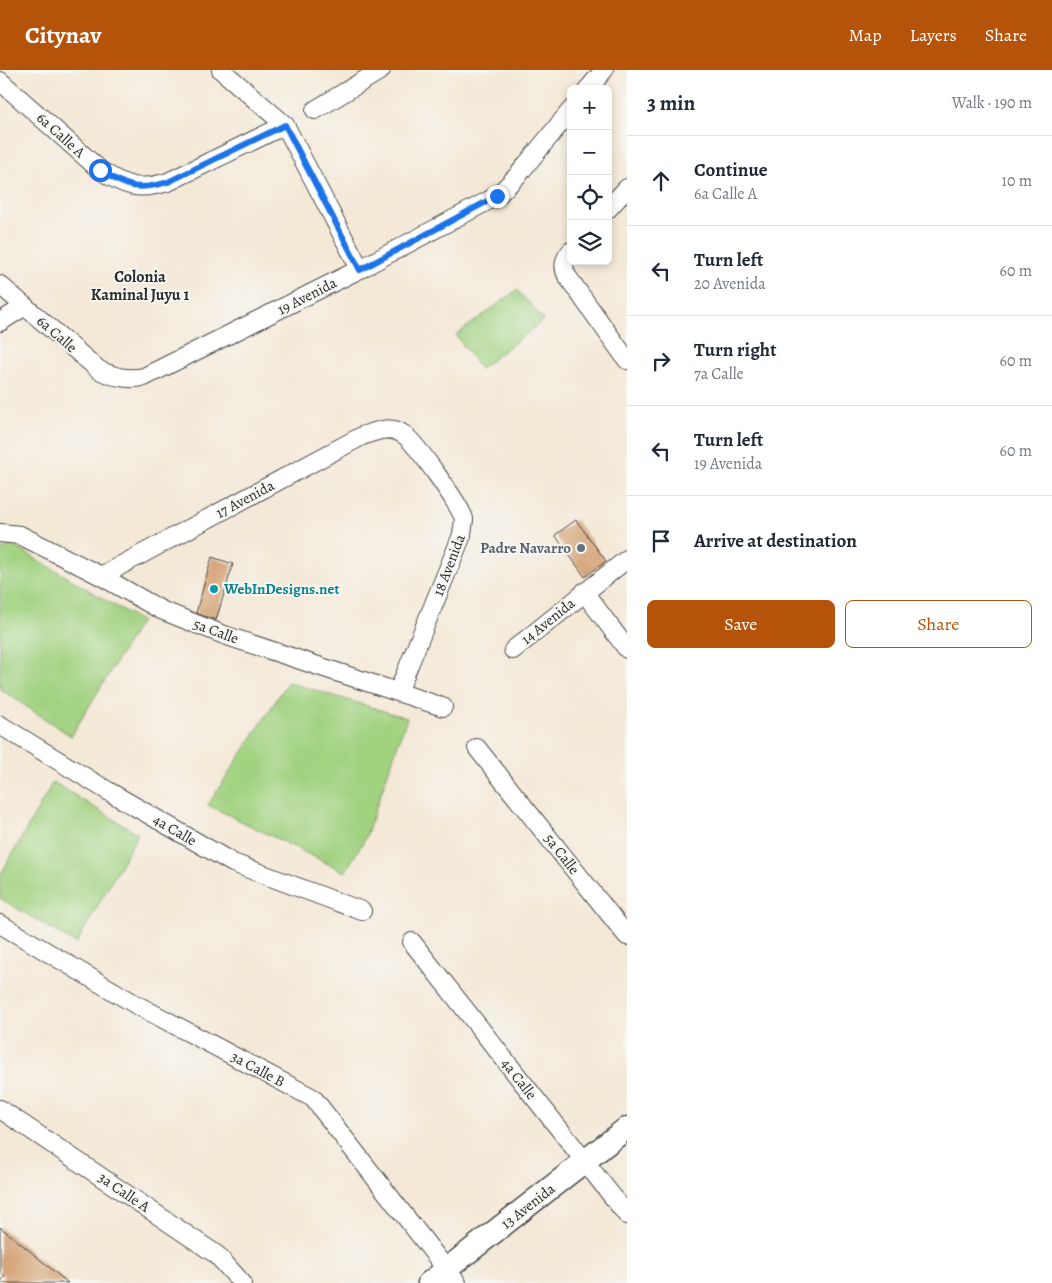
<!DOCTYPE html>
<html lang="en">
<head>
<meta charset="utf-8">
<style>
	:root { --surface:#fff; --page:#f6f6f7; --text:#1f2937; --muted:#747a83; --line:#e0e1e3; --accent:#b45309 }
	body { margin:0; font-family:Alegreya,serif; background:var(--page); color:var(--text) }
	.controls { position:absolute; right:15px; top:15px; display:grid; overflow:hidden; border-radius:8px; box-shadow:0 2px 8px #0003 }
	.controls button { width:45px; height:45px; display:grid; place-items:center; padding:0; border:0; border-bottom:1px solid var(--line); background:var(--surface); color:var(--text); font:25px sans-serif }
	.stop { position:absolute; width:15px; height:15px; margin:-11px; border:4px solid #1a73e8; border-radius:50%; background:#fff }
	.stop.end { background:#1a73e8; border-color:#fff; box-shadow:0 1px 5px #0008 }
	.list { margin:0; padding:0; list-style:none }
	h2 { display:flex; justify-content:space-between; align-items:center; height:65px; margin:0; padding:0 20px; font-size:21px }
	h2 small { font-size:16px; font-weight:400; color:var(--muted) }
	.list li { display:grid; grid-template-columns:32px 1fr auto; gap:15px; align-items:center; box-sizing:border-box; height:90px; padding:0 20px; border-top:1px solid var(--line) }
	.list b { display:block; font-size:19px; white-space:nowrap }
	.list p { margin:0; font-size:16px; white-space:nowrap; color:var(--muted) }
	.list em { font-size:16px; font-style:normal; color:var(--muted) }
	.actions { display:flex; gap:10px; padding:15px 20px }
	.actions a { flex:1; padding:11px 0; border:1px solid var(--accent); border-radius:8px; text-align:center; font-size:18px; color:var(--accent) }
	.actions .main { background:var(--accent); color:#fff }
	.icon { flex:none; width:28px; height:28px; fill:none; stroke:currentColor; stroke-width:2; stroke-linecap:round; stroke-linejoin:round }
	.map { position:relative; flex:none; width:627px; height:1213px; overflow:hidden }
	header { display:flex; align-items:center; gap:30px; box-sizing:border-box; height:70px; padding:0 25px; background:var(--accent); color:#fff }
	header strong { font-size:24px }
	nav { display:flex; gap:28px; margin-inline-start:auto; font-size:18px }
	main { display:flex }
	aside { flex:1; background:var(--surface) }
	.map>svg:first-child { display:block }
</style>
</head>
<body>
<header>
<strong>Citynav</strong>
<nav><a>Map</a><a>Layers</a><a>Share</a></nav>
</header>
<main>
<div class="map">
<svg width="627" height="1213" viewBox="0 0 627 1213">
	<rect width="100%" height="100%" fill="#f6f6f2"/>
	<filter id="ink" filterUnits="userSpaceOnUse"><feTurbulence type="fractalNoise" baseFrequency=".02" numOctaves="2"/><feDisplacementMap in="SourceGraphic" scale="10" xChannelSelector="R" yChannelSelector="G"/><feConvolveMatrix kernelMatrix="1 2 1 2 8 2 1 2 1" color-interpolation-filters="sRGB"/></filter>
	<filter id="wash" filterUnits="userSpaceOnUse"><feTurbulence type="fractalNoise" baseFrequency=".0096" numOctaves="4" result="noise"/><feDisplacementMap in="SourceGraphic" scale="20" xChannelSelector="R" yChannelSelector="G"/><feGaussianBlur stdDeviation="1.12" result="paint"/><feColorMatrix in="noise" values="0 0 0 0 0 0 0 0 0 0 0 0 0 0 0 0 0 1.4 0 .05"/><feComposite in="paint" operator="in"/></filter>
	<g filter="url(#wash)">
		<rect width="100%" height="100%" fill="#f4e8d6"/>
		<path fill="#a1d280" stroke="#667e56" d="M517 220 544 250 480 299 456 265Z
			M11 474 141 551 71 666 0 619V481Z
			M288 612 407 648 365 769 345 802 208 735Z
			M53 712 138 764 76 874 0 828V806Z"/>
		<g id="blocks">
			<path fill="#d5a67a" d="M576 450 606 491 585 507 555 465Z
				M212 487 233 494 216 550 196 543Z
				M0 1157 30 1181 68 1213H0L5 1206 0 1203Z"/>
		</g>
	</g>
	<g filter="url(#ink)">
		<use href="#blocks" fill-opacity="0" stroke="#494745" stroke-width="1"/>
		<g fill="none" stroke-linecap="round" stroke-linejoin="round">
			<defs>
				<path id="minor" d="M221 0 285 55 360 199
					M0 11 100 100C126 117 138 121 168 112L285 55
					M588 19 604 0
					M315 40 381 0
					M608 139 627 118
					M571 181C564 189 562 196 567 206L627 290
					M0 215 99 300C114 307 127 310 144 307L360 199 497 126 517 106 571 40
					M0 252 25 236
					M0 463 20 465 101 506 161 540 224 565 443 637
					M101 506 362 366C376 361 390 355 403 364 414 370 462 438 464 449 464 454 462 460 462 465L398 622
					M584 522 627 579
					M513 580 627 489
					M0 655 108 721 233 793 362 841
					M477 678 627 866
					M0 854 135 934 313 1028 457 1213
					M412 872 627 1145
					M0 1039 217 1185 242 1213"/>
				<path id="tertiary" d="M429 1213 627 1058"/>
			</defs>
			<use href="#minor" stroke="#494745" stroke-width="20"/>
			<use href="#tertiary" stroke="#494745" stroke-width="25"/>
			<use href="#minor" stroke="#fff" stroke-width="18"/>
			<use href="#tertiary" stroke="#fff" stroke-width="22"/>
		</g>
	</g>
	<g fill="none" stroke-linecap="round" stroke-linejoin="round" filter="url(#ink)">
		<path stroke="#1a73e8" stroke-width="6" d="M100 100C127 118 138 121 168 112L285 55 360 200 497 126"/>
	</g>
	<circle fill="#6b7280" stroke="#f6f6f2" stroke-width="2" cx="581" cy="478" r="5"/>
	<circle fill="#0f9aa8" stroke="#f6f6f2" stroke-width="2" cx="214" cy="519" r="5"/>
	<g text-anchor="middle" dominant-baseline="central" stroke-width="4" stroke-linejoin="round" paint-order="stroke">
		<g font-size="15" fill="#2b2b2b" stroke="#f6f6f2">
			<text transform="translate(61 65) rotate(42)">6a Calle A</text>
			<text transform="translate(307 226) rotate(-27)">19 Avenida</text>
			<text transform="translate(57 264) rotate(41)">6a Calle</text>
			<text transform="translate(245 429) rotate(-28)">17 Avenida</text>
			<text transform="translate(449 495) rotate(-69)">18 Avenida</text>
			<text transform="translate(548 551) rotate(-39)">14 Avenida</text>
			<text transform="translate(216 561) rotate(20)">5a Calle</text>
			<text transform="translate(175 760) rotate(30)">4a Calle</text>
			<text transform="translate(562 784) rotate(52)">5a Calle</text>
			<text transform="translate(258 999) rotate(28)">3a Calle B</text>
			<text transform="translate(519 1009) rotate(52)">4a Calle</text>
			<text transform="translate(124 1122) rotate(34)">3a Calle A</text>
			<text transform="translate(528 1136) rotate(-38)">13 Avenida</text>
		</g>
		<g font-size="15" font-weight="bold" fill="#5b616d" stroke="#f6f6f2" text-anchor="end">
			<text x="571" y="478">Padre Navarro</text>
		</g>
		<g font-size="15" font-weight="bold" fill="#0d838f" stroke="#f6f6f2" text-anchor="start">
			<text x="224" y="519">WebInDesigns.net</text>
		</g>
		<g font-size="16" font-weight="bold" fill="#2b2b2b" stroke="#f6f6f2">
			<text x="140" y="207">Colonia<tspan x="140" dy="18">Kaminal Juyu 1</tspan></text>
		</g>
	</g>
</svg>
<div class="controls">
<button>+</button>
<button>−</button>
<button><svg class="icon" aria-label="locate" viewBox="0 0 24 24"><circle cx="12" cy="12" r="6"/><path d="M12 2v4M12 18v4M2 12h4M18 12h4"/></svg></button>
<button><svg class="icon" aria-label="layers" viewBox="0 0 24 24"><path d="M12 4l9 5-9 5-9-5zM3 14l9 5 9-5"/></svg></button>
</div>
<div class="stop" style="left:100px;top:100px"></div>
<div class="stop end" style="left:497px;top:126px"></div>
</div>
<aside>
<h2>3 min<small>Walk · 190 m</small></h2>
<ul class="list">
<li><svg class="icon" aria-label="ahead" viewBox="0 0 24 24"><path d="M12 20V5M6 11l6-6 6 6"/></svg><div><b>Continue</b><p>6a Calle A</p></div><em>10 m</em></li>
<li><svg class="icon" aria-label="left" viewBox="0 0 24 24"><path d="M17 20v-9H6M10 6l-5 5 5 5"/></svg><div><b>Turn left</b><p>20 Avenida</p></div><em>60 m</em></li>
<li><svg class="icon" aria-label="right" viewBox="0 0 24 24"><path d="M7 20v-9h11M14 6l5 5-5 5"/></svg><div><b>Turn right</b><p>7a Calle</p></div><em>60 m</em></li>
<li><svg class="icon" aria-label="left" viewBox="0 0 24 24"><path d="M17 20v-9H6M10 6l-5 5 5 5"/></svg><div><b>Turn left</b><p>19 Avenida</p></div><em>60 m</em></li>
<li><svg class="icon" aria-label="arrive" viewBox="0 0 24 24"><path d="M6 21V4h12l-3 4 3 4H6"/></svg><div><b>Arrive at destination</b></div></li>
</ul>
<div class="actions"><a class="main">Save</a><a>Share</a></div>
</aside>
</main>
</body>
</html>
